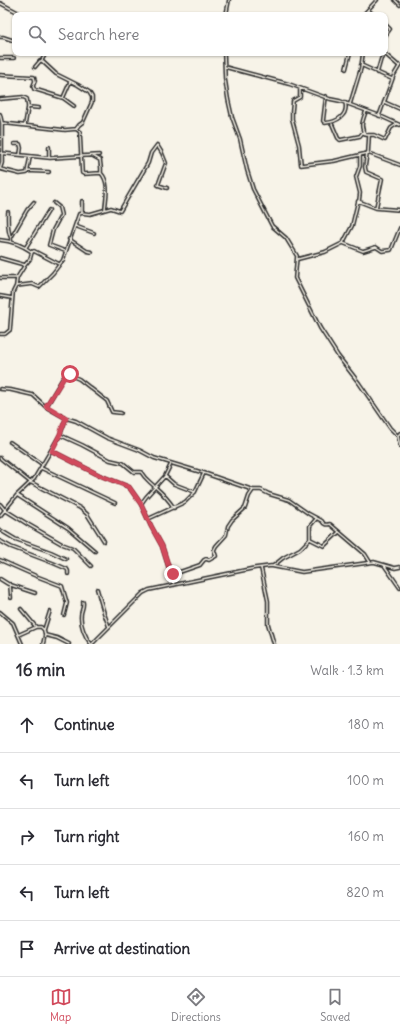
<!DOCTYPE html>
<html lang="en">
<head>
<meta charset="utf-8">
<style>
	:root { --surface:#fff; --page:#f2f2f3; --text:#2b2b33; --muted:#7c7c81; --line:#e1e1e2; --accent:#d1495b }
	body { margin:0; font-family:Delius,sans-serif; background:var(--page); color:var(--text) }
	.stop { position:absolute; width:12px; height:12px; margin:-9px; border:3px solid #d1495b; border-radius:50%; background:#fff }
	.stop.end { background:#d1495b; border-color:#fff; box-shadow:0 1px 4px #0008 }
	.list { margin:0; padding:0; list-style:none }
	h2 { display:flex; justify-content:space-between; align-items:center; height:52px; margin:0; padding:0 16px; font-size:17px }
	h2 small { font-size:13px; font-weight:400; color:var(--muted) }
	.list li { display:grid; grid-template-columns:26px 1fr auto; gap:12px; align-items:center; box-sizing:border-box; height:56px; padding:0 16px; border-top:1px solid var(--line) }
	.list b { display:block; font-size:15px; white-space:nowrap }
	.list em { font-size:13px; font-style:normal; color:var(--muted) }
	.icon { flex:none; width:22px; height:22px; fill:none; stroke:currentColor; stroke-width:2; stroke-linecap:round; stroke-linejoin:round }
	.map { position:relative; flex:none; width:400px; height:644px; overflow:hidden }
	.search { position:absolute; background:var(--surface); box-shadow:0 1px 3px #0004; left:12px; right:12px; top:12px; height:44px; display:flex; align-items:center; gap:10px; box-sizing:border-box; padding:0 14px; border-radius:8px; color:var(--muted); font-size:15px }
	.sheet { height:332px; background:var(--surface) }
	nav { display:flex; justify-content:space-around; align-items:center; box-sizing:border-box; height:56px; border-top:1px solid var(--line); background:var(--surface); font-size:11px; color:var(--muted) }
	nav a { display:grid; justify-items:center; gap:2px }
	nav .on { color:var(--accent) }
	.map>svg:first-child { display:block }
</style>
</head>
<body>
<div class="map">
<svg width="400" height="644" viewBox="0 0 400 644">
	<rect width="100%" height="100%" fill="#f7f3e8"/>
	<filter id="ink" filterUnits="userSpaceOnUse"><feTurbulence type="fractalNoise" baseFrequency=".025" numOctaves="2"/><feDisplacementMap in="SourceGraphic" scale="8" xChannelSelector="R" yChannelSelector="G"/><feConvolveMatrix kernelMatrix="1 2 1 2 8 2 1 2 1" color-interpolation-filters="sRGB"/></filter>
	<g filter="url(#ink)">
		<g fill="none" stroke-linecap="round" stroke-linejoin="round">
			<defs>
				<path id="minor" d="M395 0 400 5
					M0 3 23 15
					M368 10 374 15
					M226 15 229 0
					M363 15 377 0
					M385 24 390 29 385 36
					M0 37H3L15 41
					M224 53 225 79 228 99 232 117 240 139 247 170 253 189 272 226 286 238 297 256 295 278 320 328 338 356 359 383 390 428 398 436 400 446
					M0 58H14
					M42 60 46 53
					M361 65 392 79
					M35 67 40 61H42L56 74 78 85 89 92 92 97V102L83 122 79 125 76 129
					M225 67 289 84 330 99 340 101 378 115 400 125
					M346 69 350 53
					M377 73 381 59 385 54 399 66
					M0 75 34 77 35 81 33 86 34 89 63 98 74 106
					M300 88V97L293 101 292 111V119L299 145 301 165 334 161 368 153 400 165
					M326 96 323 121 325 123C336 122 349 116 345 102
					M63 98 70 82
					M0 99 23 97 27 99 28 107 25 125
					M384 102 400 109
					M350 104 361 68 363 53
					M28 107 39 108
					M366 111C363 120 359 127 366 135H374L385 140 391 128 397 124
					M0 114 2 123V163L0 169
					M379 116 394 75 400 65
					M2 123 65 130 76 129 80 132V134L82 173 84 174 101 173V168L100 160 93 156
					M332 124 338 138 340 140 360 136 363 132
					M14 144H20L21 148 20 155
					M0 153 50 158 99 155
					M367 153 365 167 366 172 382 179 376 208 400 210
					M368 153 369 136
					M49 157V147
					M0 169 20 174 27 173 30 157
					M28 171 49 172
					M101 173C110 183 106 197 105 209
					M359 201 360 193 356 177 360 166V155
					M54 203 59 207 61 215 53 230 49 245 65 251
					M8 212C8 220 7 231 11 238V241
					M82 213 90 214 111 208 120 211 148 163 151 153 157 145 162 153 166 163 158 185 167 188
					M75 226 94 233
					M11 238 27 210 34 202
					M69 239 87 251 92 252
					M0 240C12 241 22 245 32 252
					M343 243 352 226 358 201 376 208
					M26 247 49 210
					M0 258 25 265 17 278 16 286 13 292 10 330 5 334H0
					M298 259 325 252 343 243 363 251 376 247 382 251 391 250 400 228
					M25 265 30 259 32 252 34 251 59 264
					M0 278H17
					M16 286 32 284 39 287 53 273 63 260 79 214 82 213V201
					M0 296 12 298
					M0 389 11 390 33 395 46 407 66 418 76 421 107 438 139 450 154 458 204 473 253 490H261L269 494 289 500 309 514 322 521C324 525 326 525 330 524L365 554 370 562
					M46 407 63 378 67 374 79 379 107 401 112 412 121 413
					M60 435 82 445 110 460 123 463 134 472H141C145 479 149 481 154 486 161 492 169 500 174 508
					M398 436 400 433
					M10 442 43 465
					M52 451 99 475 129 487 141 504 151 526 162 546 171 575
					M0 458 30 482 80 508 87 514 104 541
					M41 468 115 503
					M165 476 174 484 195 492
					M17 495 68 528 95 551
					M0 504 5 510 29 525 62 544 73 548 91 566
					M141 504 146 497 165 476 171 464
					M0 516 17 495 34 479 60 435 66 418
					M148 519 185 502 195 492 204 473
					M0 530 15 539 51 552 66 559
					M310 539V526L316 519
					M0 541 11 547 53 563 67 569 68 571V574
					M0 560 36 576 62 586 67 603 64 615
					M384 565 400 588
					M273 566 283 558 300 549 310 539 324 546 339 532
					M261 568 268 601V624L274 644
					M0 579 8 584 35 593
					M10 584 11 598
					M174 585 171 575 200 565 204 560 206 559 209 560 216 556 214 550 216 546 226 535 228 526 232 520 245 508 249 496 253 490
					M97 589 104 613 109 627
					M83 602C84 608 81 610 81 615 80 625 85 637 91 644
					M21 609 36 627
					M0 612 13 623 22 644
					M18 635 36 627H41L44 630
					M45 635 57 638 69 644
					M43 644 45 635 44 630 50 611
					M92 644 143 593 149 590 255 568 271 566 302 572 374 562 395 568 400 567"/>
			</defs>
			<use href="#minor" stroke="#2b2b2b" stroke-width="4.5"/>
			<use href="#minor" stroke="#f7f3e8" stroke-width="1.5"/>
		</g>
	</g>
	<g fill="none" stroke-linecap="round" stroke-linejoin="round" filter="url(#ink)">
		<path stroke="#d1495b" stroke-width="5" d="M70 374 65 376 46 406 66 418 60 434 52 451 99 475 129 487 141 504 151 526 162 546 171 574H173"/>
	</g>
</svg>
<div class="stop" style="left:70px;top:374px"></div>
<div class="stop end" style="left:173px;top:574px"></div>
<div class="search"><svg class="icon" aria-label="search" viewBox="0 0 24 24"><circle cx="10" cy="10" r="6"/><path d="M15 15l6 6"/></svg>Search here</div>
</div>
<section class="sheet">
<h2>16 min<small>Walk · 1.3 km</small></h2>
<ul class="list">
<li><svg class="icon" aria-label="ahead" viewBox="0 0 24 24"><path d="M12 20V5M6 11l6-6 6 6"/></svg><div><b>Continue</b></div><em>180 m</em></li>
<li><svg class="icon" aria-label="left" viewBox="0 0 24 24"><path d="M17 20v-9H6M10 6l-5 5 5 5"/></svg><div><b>Turn left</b></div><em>100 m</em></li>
<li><svg class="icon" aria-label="right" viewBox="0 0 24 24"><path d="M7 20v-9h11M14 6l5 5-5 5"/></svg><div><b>Turn right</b></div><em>160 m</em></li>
<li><svg class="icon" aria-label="left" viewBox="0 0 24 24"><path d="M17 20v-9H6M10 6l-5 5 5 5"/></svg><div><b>Turn left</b></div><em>820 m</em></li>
<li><svg class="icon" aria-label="arrive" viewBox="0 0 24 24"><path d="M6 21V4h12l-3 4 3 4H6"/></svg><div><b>Arrive at destination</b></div></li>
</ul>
</section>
<nav>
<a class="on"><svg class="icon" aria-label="map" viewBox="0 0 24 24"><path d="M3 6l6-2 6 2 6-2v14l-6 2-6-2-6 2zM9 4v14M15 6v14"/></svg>Map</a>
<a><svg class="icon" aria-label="directions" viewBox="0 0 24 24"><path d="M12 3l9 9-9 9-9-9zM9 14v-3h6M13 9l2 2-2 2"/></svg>Directions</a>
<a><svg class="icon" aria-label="saved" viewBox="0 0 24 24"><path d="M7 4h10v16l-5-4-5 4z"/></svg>Saved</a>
</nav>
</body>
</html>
